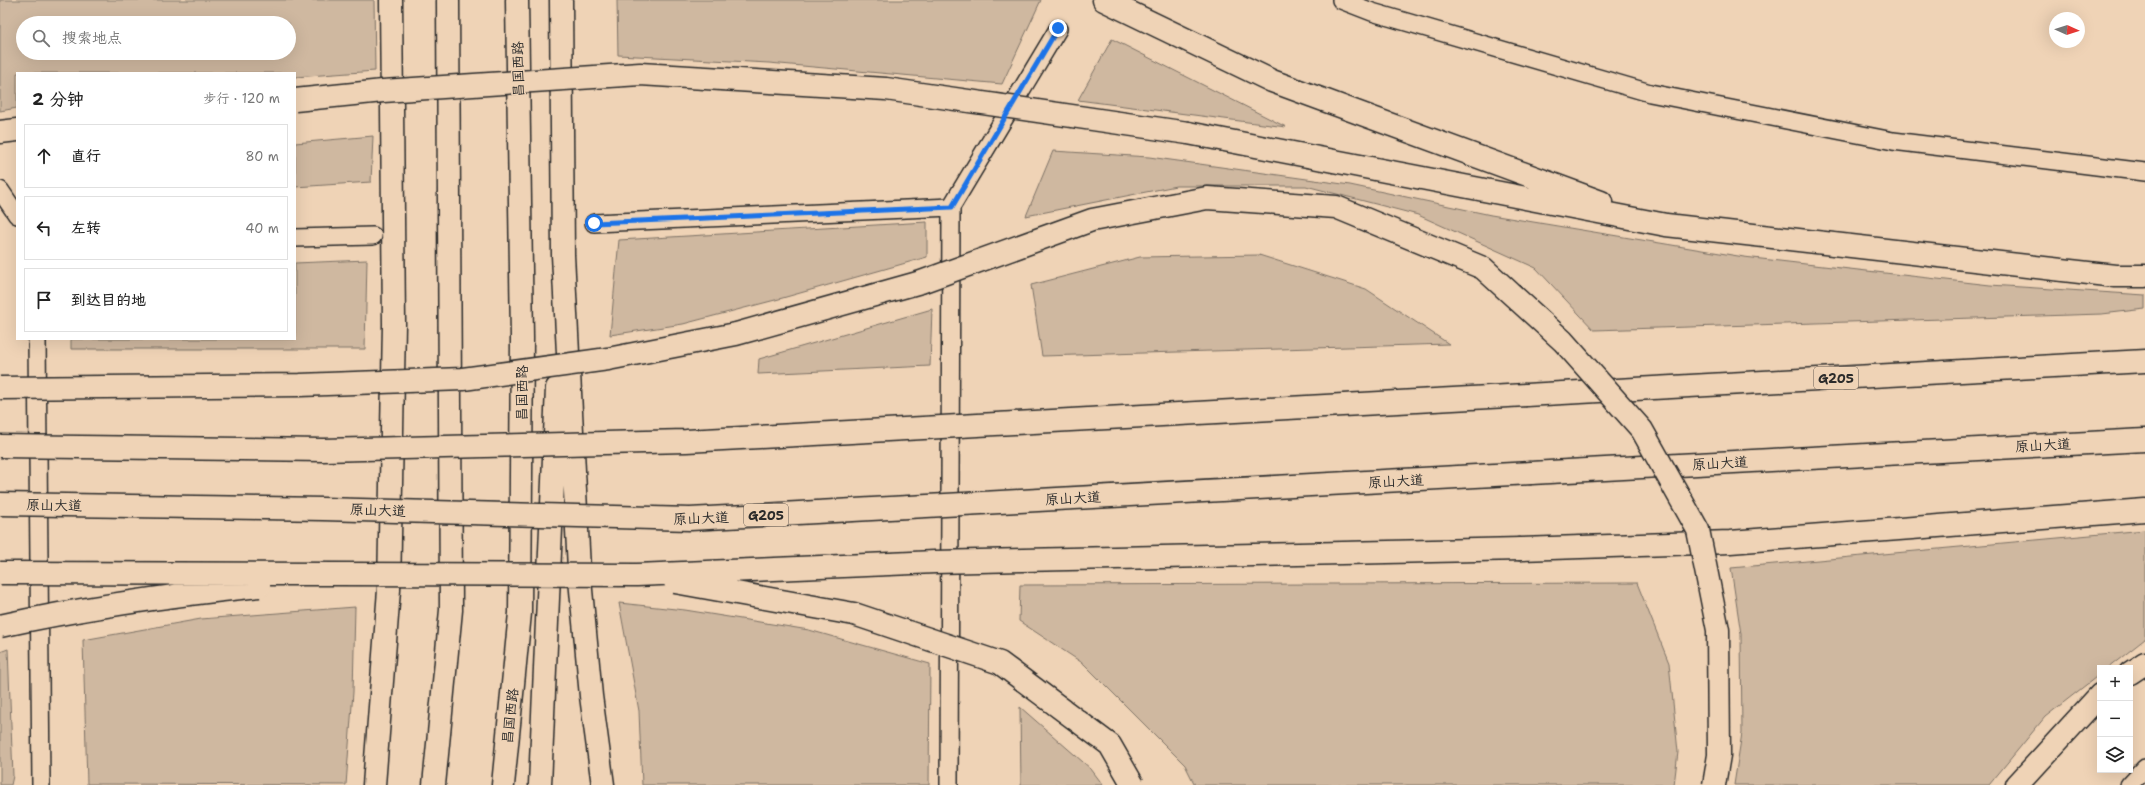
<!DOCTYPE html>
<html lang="zh">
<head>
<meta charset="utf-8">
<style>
	:root { --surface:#fff; --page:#f2f2f2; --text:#222; --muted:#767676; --line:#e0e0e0 }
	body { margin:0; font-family:"Shantell Sans","LXGW WenKai TC",sans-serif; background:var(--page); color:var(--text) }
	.controls { position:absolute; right:12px; bottom:12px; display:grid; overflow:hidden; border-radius:0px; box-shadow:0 4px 16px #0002 }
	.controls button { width:36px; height:36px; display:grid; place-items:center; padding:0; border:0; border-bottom:1px solid var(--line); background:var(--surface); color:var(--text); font:20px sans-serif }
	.compass { position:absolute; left:2049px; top:12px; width:36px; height:36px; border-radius:50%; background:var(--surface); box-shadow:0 4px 16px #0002; rotate:93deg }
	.stop { position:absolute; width:12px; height:12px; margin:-9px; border:3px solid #1a73e8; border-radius:50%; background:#fff }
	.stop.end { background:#1a73e8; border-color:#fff; box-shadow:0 1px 4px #0008 }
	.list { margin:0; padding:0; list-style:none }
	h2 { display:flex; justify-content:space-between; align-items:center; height:52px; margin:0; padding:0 16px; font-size:17px }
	h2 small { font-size:13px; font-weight:400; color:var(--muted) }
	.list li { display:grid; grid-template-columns:26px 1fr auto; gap:12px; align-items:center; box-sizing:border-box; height:64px; margin:0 8px 8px; padding:0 8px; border:1px solid var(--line); border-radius:0px }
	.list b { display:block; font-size:15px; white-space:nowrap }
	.list em { font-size:13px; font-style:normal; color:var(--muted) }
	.icon { flex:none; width:22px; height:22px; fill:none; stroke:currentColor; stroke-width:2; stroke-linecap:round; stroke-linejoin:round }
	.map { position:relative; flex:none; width:2145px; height:785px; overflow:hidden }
	.search { position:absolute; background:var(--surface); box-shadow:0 4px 16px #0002; left:16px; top:16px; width:280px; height:44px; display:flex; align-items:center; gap:10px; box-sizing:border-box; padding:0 14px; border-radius:22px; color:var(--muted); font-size:15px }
	.panel { position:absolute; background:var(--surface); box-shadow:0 4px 16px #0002; left:16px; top:72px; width:280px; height:268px; border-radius:0px }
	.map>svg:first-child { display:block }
</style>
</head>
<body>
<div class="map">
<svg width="2145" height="785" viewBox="0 0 2145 785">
	<rect width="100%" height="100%" fill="#efd3b6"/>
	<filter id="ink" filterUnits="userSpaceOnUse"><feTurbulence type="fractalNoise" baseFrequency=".025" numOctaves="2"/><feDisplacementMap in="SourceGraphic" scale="8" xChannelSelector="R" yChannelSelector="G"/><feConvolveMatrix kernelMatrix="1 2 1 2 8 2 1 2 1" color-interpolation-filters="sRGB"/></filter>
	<g filter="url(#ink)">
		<path fill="#cfb8a0" stroke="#7d7266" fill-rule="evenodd" d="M0 0H374L375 71 295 77V73H17V108L0 111ZM23 23H289V53H23Z
			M617 0H1041L1002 84 769 63 618 55Z
			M1112 39 1286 127 1078 100Z
			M373 136 371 182 295 187V143Z
			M1053 151 1149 157 1350 185 1491 215 1744 257 1990 285 2145 295V309L2102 314 1594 330 1536 268 1418 215 1306 186H1176L1026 216Z
			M927 222V257L779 299 683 324 610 335 619 240Z
			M1259 255 1366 289 1449 344 1042 356 1031 285 1140 257Z
			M367 260 365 349H71V339H295V263Z
			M932 309 930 366 758 374 759 359Z
			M2145 530V639L2108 668H2100V674L2045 717 1989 785H1734L1742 733 1741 634 1731 568Z
			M1637 583 1669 663 1678 752 1674 785H1195L1185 765 1084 664 1019 621 1020 585Z
			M619 603 685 610 809 630 930 664 929 785H642L639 711Z
			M355 607 353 692 346 785 87 784 83 640 201 619Z
			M8 649 13 776 11 785H0V652Z
			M1020 707 1091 769 1103 785H1021Z"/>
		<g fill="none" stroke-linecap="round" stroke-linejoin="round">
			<defs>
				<path id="lane" d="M1341 0 1372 12 1650 93 1893 141 2145 172
					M0 190 17 215
					M951 207 1058 29
					M594 223 951 207 949 785
					M295 238 373 236
					M37 339 41 785
					M2129 785 2145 768"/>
				<path id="highway" d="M561 0 563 255 579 569 591 696 603 785
					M1104 0 1272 81 1601 202
					M0 132 17 130
					M1188 133 1666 225 2115 276H2145
					M1526 395 2145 361
					M1531 473 2145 440
					M1521 549 1730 542 2145 510
					M2130 673 2145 663
					M374 785 389 590 394 324 391 0
					M434 785 451 610 448 0
					M503 785 520 613 522 338 517 0
					M540 785 557 388
					M2017 785 2100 695"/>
			</defs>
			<use href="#lane" stroke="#2b2b2b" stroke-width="20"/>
			<use href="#highway" stroke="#2b2b2b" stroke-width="25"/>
			<use href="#lane" stroke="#efd3b6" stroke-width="17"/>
			<use href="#highway" stroke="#efd3b6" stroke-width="22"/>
			<defs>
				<path id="highway-bridge" d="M295 100 383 91 640 74 886 89 1188 133
					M0 388 300 385 463 379 608 359 736 334 921 282 1092 220 1207 198 1336 207 1483 268 1563 341 1642 430 1698 530 1718 630 1719 755 1714 785
					M0 446 323 450 686 441 1526 395
					M0 504 323 509 690 519 1531 473
					M0 573 637 575 935 562 1521 549
					M675 582 854 614 1000 663 1110 745 1133 785
					M0 626C86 607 172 595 259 586"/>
			</defs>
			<use href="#highway-bridge" stroke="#2b2b2b" stroke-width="25" stroke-linecap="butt"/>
			<use href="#highway-bridge" stroke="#efd3b6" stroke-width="22"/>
		</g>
	</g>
	<g fill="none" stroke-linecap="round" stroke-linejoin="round" filter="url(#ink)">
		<path stroke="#1a73e8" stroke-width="5" d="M594 223 952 207 1058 28"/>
	</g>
	<g text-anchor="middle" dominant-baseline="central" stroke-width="3" stroke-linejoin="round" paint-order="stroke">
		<g fill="#efd3b6" stroke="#665d55" stroke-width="1">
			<rect x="1814" y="367" width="44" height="22" rx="3"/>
			<rect x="744" y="504" width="44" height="22" rx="3"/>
		</g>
		<g font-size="13" font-weight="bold" fill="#2b2b2b">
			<text x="1836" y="378">G205</text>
			<text x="766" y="515">G205</text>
		</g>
		<g font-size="14" fill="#2b2b2b" stroke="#efd3b6">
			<text transform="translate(518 69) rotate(-91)">昌国西路</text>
			<text transform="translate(522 393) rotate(-90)">昌国西路</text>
			<text transform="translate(2043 445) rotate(-3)">原山大道</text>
			<text transform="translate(1720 463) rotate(-3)">原山大道</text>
			<text transform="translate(1396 481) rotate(-3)">原山大道</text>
			<text transform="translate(1073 498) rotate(-3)">原山大道</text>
			<text transform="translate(54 505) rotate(1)">原山大道</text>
			<text transform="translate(378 510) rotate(2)">原山大道</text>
			<text transform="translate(701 518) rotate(-2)">原山大道</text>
			<text transform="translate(510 716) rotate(-84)">昌国西路</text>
		</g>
	</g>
</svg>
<div class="controls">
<button>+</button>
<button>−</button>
<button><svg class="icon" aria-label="layers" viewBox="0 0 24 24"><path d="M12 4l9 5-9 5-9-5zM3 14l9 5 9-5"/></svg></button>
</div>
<svg class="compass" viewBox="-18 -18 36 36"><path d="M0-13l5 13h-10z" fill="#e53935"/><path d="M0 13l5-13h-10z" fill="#767676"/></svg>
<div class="stop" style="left:594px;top:223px"></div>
<div class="stop end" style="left:1058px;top:28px"></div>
<div class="search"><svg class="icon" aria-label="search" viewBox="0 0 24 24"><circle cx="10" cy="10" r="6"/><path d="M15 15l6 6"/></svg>搜索地点</div>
<section class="panel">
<h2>2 分钟<small>步行 · 120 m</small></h2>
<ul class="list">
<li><svg class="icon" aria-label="ahead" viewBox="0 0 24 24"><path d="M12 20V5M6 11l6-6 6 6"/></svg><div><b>直行</b></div><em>80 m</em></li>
<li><svg class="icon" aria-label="left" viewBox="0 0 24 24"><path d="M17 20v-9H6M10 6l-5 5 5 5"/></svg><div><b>左转</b></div><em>40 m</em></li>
<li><svg class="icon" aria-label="arrive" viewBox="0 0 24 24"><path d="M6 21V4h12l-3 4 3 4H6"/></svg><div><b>到达目的地</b></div></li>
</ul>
</section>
</div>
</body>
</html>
